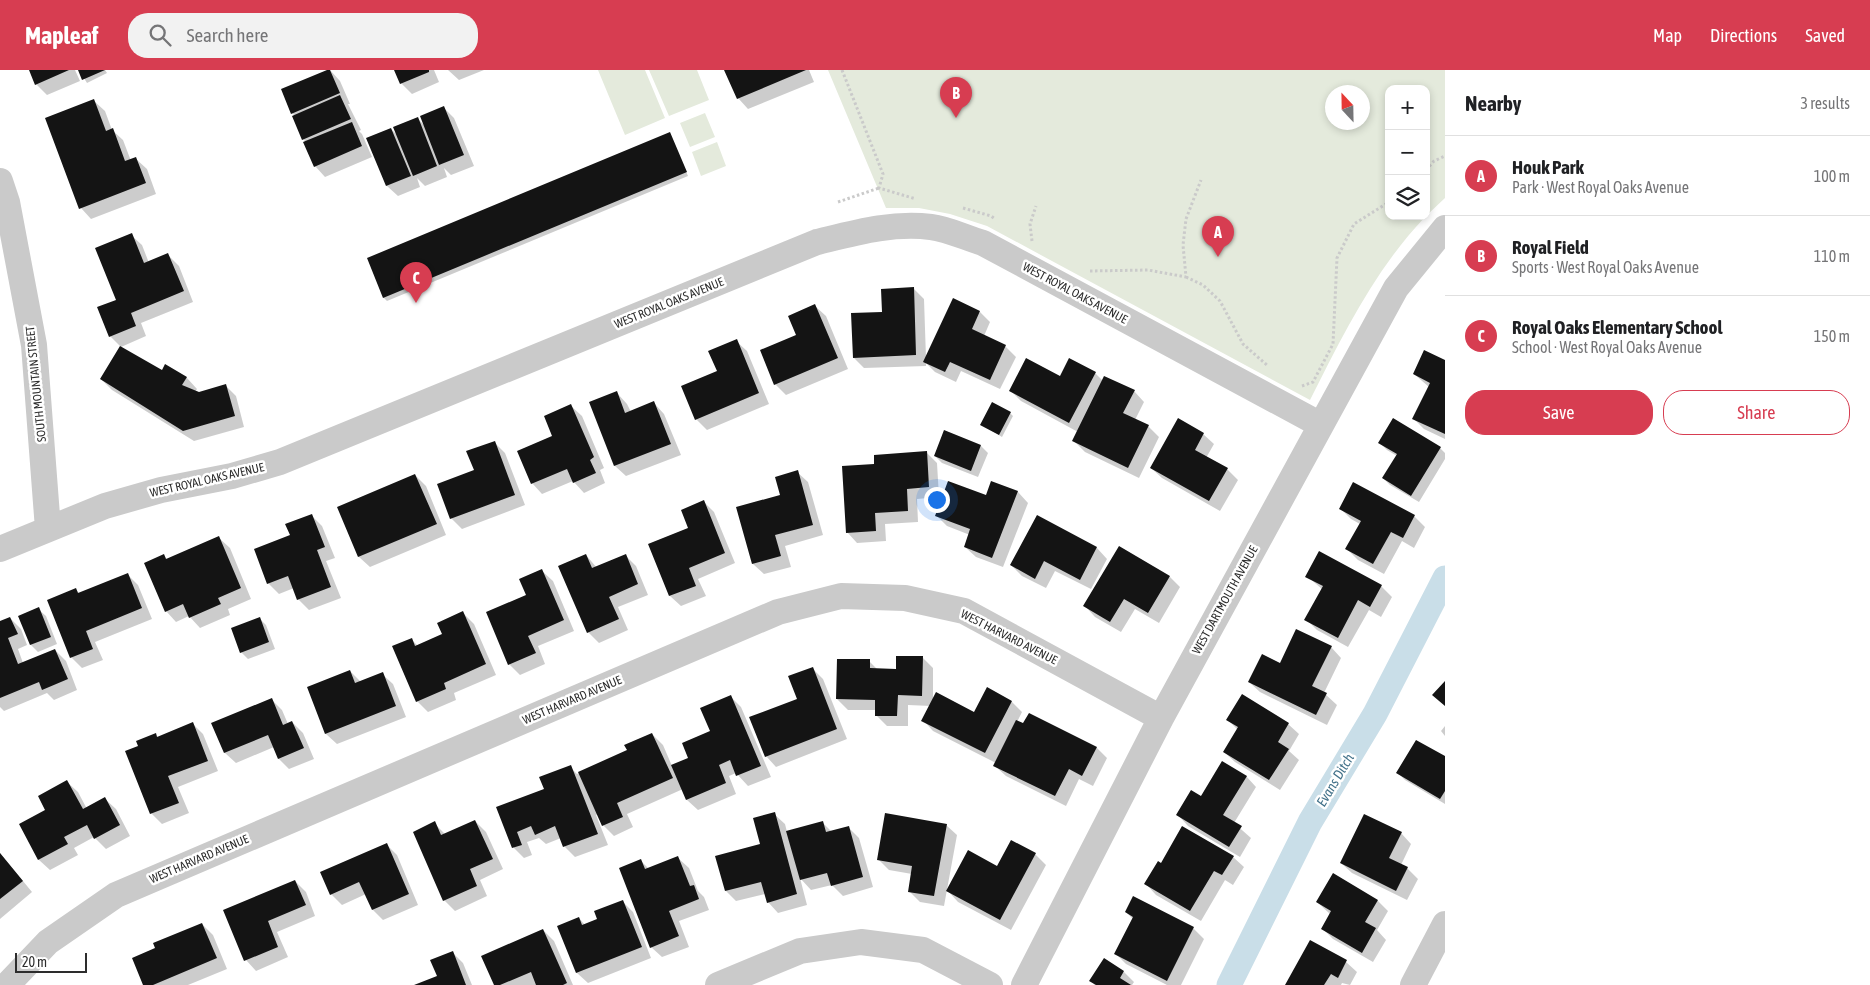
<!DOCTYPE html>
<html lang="en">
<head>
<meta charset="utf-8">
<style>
	:root { --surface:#fff; --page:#f2f2f2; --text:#202124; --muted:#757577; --line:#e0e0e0; --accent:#d73d51 }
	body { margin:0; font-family:"Asap Condensed",sans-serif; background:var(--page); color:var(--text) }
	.controls { position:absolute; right:15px; top:15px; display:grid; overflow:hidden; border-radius:10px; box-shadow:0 2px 8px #0003 }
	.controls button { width:45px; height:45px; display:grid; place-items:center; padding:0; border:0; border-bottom:1px solid var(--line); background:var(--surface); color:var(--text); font:25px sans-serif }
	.compass { position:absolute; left:1325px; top:15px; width:45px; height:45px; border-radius:50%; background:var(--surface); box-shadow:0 2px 8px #0003; rotate:338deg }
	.scale { position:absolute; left:15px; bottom:12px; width:72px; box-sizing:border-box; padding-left:5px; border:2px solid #2d2d2d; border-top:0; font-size:14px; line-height:18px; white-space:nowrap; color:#2d2d2d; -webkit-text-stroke:4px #fff; paint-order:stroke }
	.you { position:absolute; left:936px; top:429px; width:18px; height:18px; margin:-12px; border:4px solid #fff; border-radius:50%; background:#1a73e8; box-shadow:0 0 0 8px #1a73e833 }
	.badge { display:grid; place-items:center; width:32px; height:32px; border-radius:50%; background:var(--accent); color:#fff; font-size:16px; font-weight:700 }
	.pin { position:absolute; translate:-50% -41px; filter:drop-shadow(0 1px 2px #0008) }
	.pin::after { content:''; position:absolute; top:26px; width:18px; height:15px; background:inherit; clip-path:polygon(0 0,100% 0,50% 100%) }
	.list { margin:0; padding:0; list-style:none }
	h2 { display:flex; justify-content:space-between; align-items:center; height:65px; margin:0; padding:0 20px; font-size:21px }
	h2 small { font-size:16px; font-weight:400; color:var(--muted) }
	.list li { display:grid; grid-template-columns:32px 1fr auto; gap:15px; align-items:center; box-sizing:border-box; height:80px; padding:0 20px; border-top:1px solid var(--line) }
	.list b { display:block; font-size:19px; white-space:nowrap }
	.list p { margin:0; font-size:16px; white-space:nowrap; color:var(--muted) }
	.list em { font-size:16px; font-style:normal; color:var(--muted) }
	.actions { display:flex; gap:10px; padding:15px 20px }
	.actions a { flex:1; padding:11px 0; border:1px solid var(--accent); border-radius:20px; text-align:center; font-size:18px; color:var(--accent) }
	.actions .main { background:var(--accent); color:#fff }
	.icon { flex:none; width:28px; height:28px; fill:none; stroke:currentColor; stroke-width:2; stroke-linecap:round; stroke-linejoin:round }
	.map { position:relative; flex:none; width:1445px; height:915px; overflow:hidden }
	header { display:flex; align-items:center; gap:30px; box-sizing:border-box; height:70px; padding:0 25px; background:var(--accent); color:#fff }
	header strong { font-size:24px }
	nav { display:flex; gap:28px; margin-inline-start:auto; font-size:18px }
	.search { width:350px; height:45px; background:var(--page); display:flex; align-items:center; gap:12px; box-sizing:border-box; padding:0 18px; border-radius:20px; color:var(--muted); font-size:19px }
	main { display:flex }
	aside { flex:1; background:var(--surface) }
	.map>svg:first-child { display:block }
</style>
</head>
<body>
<header>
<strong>Mapleaf</strong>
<div class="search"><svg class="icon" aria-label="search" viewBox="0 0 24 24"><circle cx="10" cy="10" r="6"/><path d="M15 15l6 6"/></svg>Search here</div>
<nav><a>Map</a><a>Directions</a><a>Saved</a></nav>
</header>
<main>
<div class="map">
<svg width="1445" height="915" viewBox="0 0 1445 915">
	<rect width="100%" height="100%" fill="#fff"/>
	<path fill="#e4eadc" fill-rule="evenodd" d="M598 0H645L665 48 625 65Z
		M649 0H697L709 30 669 46Z
		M828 0H1445V128L1426 146V19H1389V146H1426C1375 199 1343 265 1310 330L987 156 950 144 919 138H886ZM1332 22H1362V52H1332Z
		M705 43 715 67 690 77 680 53Z
		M717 72 726 96 701 106 692 82Z"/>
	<path fill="#0003" d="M30 0H75L80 11 47 25 36 14Z
		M79 0H105L107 3 87 13Z
		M330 0 340 11 350 34H348L361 60 359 61 362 64 372 87 325 107 315 96 306 72 303 69 295 46 292 43Z
		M395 0H434L439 12 412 24 401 13Z
		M448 0H484L459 10Z
		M726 0H809L814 12 748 39 738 28Z
		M94 31 105 41 112 60 123 70 131 91 136 89 147 99 156 124 91 149 81 138Z
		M444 38 454 48 474 96 451 105 444 98 447 107 425 116 417 108 420 117 398 126 387 116 391 59 399 67 417 48 425 56Z
		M670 64 688 106 387 231 384 228 368 189Z
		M131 165 142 175 149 193 168 185 179 196 193 232 141 253 146 266 121 277 110 266Z
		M913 218 924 229 926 288 980 242 990 252 984 266 1005 276 1016 287 1000 319 961 301 956 312 935 302 926 293V296L864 298 854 288 884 243Z
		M815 236 826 246 848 299 786 325 775 314 762 281 798 266Z
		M736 271 747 281 769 334 707 360 696 349 683 317 719 302Z
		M1445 292V369L1424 359 1414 349 1429 317 1414 304Z
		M165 296 187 308 197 319 195 322 199 323 226 316 236 326 244 357 194 371 112 320 101 309 162 302Z
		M1095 303 1103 311 1134 321 1144 332 1135 350 1148 356 1159 367 1139 408 1085 382 1074 371 1078 362 1021 331 1010 320 1060 308Z
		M617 323 627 334 631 342 654 333 664 344 681 385 626 406 615 396 591 333Z
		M571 336 582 346 604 398 600 400 605 413 584 423 573 411 542 424 532 413 554 366Z
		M1010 343 1013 346 1002 367 982 355Z
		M1203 364 1214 374 1206 388 1227 399 1238 410 1220 441 1162 408 1151 398Z
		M494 372 505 383 525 435 462 459 451 448 475 401Z
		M1380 373 1440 378 1445 383V389L1419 432 1390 415 1383 408 1397 386 1387 380Z
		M981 376 988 383 978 407 942 393 935 386Z
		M926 382 937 393 939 427 917 429 918 452 885 454 886 471 857 473 847 462 876 395Z
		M797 402 808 412 823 465 785 476 791 497 764 504 753 494 781 426Z
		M415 405 426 416 446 465 370 497 359 487 339 438Z
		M992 412 1018 422 1028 433 1003 497 976 487 965 477 970 465 947 456 936 445 987 427Z
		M1354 414 1414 446 1425 457 1414 478 1402 471 1384 504 1358 490 1347 479 1360 454 1351 449 1340 438Z
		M703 431 714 442 735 493 698 509 706 526 681 536 670 526 649 474 689 458Z
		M311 445 322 456 335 488 326 491 341 528 309 540 298 529 294 518 279 524 268 513 291 466Z
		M1037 446 1097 478 1107 489 1091 519 1055 501 1046 518 1022 506 1011 495Z
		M219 468 230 478 251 529 228 539 230 545 200 558 189 546 176 552 166 541 164 486 168 490Z
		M586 485 597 498 625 485 636 496 648 525 618 537 628 560 599 573 588 562Z
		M542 501 553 511 574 561 538 576 545 594 520 605 509 594 528 526Z
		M128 505 138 515 152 549 95 572 103 590 82 598 71 587 76 520 80 524Z
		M1307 506 1381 516 1392 527 1381 547 1369 540 1348 577 1317 560 1306 549 1323 520Z
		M1170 507 1180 517 1159 553 1135 539 1121 562 1095 547 1085 536Z
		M38 539 46 546 57 574 38 582 31 575 19 547Z
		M463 543 474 554 496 605 454 623 456 630 428 642 417 631 411 569 418 576 444 565Z
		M10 548 21 559 27 575 18 579 23 593 55 580 66 591 77 620 54 630 47 623 4 641 0 637V552Z
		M259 548 266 555 275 579 248 589 241 582Z
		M1331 577 1341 588 1324 623 1337 635 1327 655 1260 622 1249 612 1281 594Z
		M923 588 933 598V631L975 643 1012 632 1022 642 1017 652 1097 678 1107 688 1093 716 1079 709 1066 736 1006 706 995 696 996 693 933 661 923 650 931 636 908 635V656H887L876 645V640H848L837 629 869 591 878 600H897Z
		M812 598 823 609 847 669 776 697 766 686 798 629Z
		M350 601 361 612 382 604 393 614 406 647 337 674 326 664 308 618Z
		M731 627 741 637 771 707 748 716 736 703 729 706 736 724 698 740 687 730 683 719 627 744 633 757 614 766 603 755 598 744 596 745 608 775 575 787 565 777 561 768 546 774 539 768 527 772 532 785 524 788 514 778 498 738 545 719 570 697 577 704 628 681 652 664 663 675 672 696 690 688 712 662Z
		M271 629 282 640 288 654 292 652 303 663 314 689 289 699 279 689 274 677 236 693 225 683 213 653Z
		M1228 650 1288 654 1299 664 1289 681 1299 690 1280 720 1235 692 1224 682 1238 660Z
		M193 654 203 664 218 701 178 717 189 743 162 754 151 743 140 677 156 665 159 668Z
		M1445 656V666L1441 661Z
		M1445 688V734L1405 710 1398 703Z
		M1246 706 1256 717 1234 753 1251 768 1240 787 1188 756 1178 745 1202 728Z
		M67 712 78 722 87 739 105 729 116 739 130 766 106 779 94 767 74 778 78 785 50 800 39 790 20 754 47 740Z
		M774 744 785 754 787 762 822 752 832 762 848 757 859 768 873 817 843 826 832 815 811 820 800 808 807 835 778 843 768 832 765 824 736 831 726 821 717 787 761 775Z
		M475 751 486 762 503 799 480 810 487 826 455 841 444 830 434 753 445 764Z
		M946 755 957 765 944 836 920 832 909 821 912 804 889 800 879 790Z
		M1401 763 1411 774 1401 795 1407 798 1418 809 1407 830 1352 803 1341 793Z
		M387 775 397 785 418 835 383 850 373 840 366 824 342 835 331 824Z
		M0 783 32 822 0 849Z
		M1035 784 1046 795 1011 860 958 832 948 821 998 797Z
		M1233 787 1244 797 1233 815 1225 810 1201 851 1156 825 1146 814 1161 795Z
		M678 788 689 798 698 821 704 827 709 840 679 851 689 877 662 887 651 877 641 791 649 799Z
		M295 811 306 822 315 846 277 862 288 887 256 901 246 890 225 841Z
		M1134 828 1193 858 1204 869 1181 915H1167L1126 894 1116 884 1133 849 1126 842Z
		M622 831 633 842 651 888 588 913 577 903 559 857 579 848 585 855 598 850Z
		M1378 831 1388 841 1377 860 1386 870 1373 892 1333 869 1322 858 1330 844 1317 832Z
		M202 854 213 865 227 899 188 915H144L157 878Z
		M543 860 554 871 573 915H495Z
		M1310 872 1346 892 1357 902 1350 915 1342 913 1341 915H1287Z
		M452 882 463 893 472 915H417L438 907Z
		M1124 902 1134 912 1132 915H1095L1091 911Z"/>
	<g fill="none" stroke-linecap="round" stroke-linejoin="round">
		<path stroke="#c9dee8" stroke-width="25" d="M1229 915 1310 752 1375 644 1445 508"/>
	</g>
	<path fill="#141414" d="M29 0H69L35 15Z
		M78 0H105L82 10Z
		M327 0H330L340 23 291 44 281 19Z
		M394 0H429V2L400 14Z
		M724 0H806L737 29Z
		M340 25 351 49 302 70 292 46Z
		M94 29 106 61 113 58 125 91 136 87 146 113 79 139 45 48Z
		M444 36 464 85 439 95 420 46Z
		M418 47 437 96 413 106 393 57Z
		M352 52 362 76 314 97 303 72Z
		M391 58 411 106 386 116 366 68Z
		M670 62 687 102 383 228 367 188Z
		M132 163 144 193 168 183 184 221 131 243 136 256 109 267 97 237 116 230 95 178Z
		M914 217 916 285 853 288 851 243 882 242 881 219Z
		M953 228 980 241 972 259 1006 275 990 310 950 292 945 302 923 292Z
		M815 234 838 288 774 315 760 280 796 265 788 246Z
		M737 269 759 323 695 350 681 316 717 301 708 281Z
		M120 276 162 300 165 294 187 307 182 315 199 322 226 314 235 346 183 361 100 309Z
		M1424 280 1445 290V364L1412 349 1430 313 1413 304Z
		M1026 288 1060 306 1069 288 1096 302 1069 353 1009 321Z
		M1104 306 1135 320 1123 343 1149 355 1128 398 1072 371Z
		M617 321 625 343 654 331 671 374 614 396 589 332Z
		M992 332 1011 342 999 365 980 355Z
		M571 334 594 387 590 390 596 403 573 413 567 399 531 414 517 381 552 366 544 346Z
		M1178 348 1204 363 1195 380 1228 398 1209 431 1150 398Z
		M1393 348 1441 377 1411 426 1382 408 1397 384 1378 373Z
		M944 360 981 375 971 401 934 386Z
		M495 371 515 425 450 449 437 414 474 400 466 381Z
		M927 381 929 417 907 419 908 441 875 443 876 461 846 463 842 396 874 394V385Z
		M798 400 813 455 775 465 781 486 752 494 736 437 780 425 775 407Z
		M415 404 437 454 358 487 337 437Z
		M948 411 986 425 991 411 1018 421 992 488 964 477 970 459 935 446Z
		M1353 412 1415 445 1403 468 1391 462 1373 494 1345 479 1361 451 1339 439Z
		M704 430 725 483 689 498 696 516 669 526 648 474 688 458 681 440Z
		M312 444 325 477 317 480 331 517 297 530 288 506 267 514 254 479 290 465 285 454Z
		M1037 445 1097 477 1080 510 1044 491 1035 509 1010 495Z
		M219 466 241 518 218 528 221 534 189 548 183 534 165 542 144 493 164 484 166 489Z
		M1119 476 1170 506 1148 543 1124 529 1110 552 1083 536Z
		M1319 481 1382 515 1370 537 1358 530 1338 568 1304 550 1323 516 1305 507Z
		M586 484 592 498 626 484 638 514 609 527 619 549 587 563 558 496Z
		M542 499 564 550 528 566 536 583 508 595 486 542 526 525 519 509Z
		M128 503 142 538 86 561 93 579 70 588 47 530 76 518 78 523Z
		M39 537 51 567 30 575 18 546Z
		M463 541 486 594 444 613 446 619 416 632 392 576 412 568 415 576 442 564 437 553Z
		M10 547 18 564 8 568 18 594 55 579 68 609 42 620 39 612 0 628V551Z
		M260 547 269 572 240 583 231 558Z
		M1296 559 1332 576 1312 616 1327 623 1316 645 1248 612 1262 584 1280 593Z
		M896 586H923L922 626 898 625 897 646H875V630L836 629 837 589H870V598L896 599Z
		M813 597 837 659 765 687 749 647 797 629 788 606Z
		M350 600 355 613 383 602 396 636 325 664 307 617Z
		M1445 611V636L1432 625Z
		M987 617 1012 631 985 683 921 651 936 622 974 642Z
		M1242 624 1289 653 1278 672 1289 679 1269 710 1223 682 1238 657 1226 650Z
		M731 625 761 696 736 706 730 690 719 695 726 713 686 730 671 695 688 688 682 673 710 661 700 638Z
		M272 628 283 655 292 651 304 678 278 689 268 665 224 683 211 653Z
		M1029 643 1097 677 1082 706 1069 699 1055 726 993 696 1016 650 1023 653Z
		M193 652 208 691 168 706 179 733 150 744 125 681 138 676 136 671 156 663 157 667Z
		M652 663 673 708 617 733 623 747 602 756 578 702 627 680 624 675Z
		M1416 670 1445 686V721L1440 729 1396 703Z
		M1222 691 1247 706 1223 745 1242 756 1229 777 1176 745 1191 720 1201 726Z
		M571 695 598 764 563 777 555 756 535 765 531 756 517 762 522 775 512 778 496 737 544 719 539 707Z
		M67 710 83 739 105 727 120 755 94 769 87 755 64 767 68 774 38 790 19 754 45 740 38 726Z
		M775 742 797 824 767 833 761 812 725 821 715 786 760 774 753 748Z
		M885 743 947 754 934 826 908 822 912 796 877 790Z
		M1364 744 1402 762 1389 788 1408 797 1396 821 1340 793Z
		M475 750 493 789 470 799 477 816 443 831 413 762 435 751 441 765Z
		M823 751 826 762 849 756 863 807 831 816 827 803 800 810 786 761Z
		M1182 756 1234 786 1222 805 1214 801 1190 841 1144 814 1158 791 1161 793Z
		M1011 770 1036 783 1000 850 946 821 968 780 997 796Z
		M387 773 409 824 372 840 359 812 330 825 320 802Z
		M0 783 23 811 0 829Z
		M678 786 690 816 694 815 699 829 669 841 679 866 650 878 619 798 641 789 645 799Z
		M1333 803 1378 830 1365 852 1376 858 1362 883 1321 859 1331 841 1316 832Z
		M295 810 306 835 268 851 278 877 244 891 223 840Z
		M1133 826 1194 857 1167 911 1114 884 1133 847 1125 842Z
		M623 830 642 877 576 903 557 856 579 847 582 855 597 849 594 841Z
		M202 853 217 888 153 915H143L132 888 155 878 153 873Z
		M543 859 567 913 563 915H536L531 902 500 915H494L481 886Z
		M1310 870 1347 890 1338 908 1331 904 1324 915H1285Z
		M453 881 466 915H414L437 906 430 890Z
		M1104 888 1124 901 1120 908 1131 915H1096L1089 911Z"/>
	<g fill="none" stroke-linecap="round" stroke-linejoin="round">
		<path stroke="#cacaca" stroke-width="3" stroke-dasharray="2.5 2.5" stroke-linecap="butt" d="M842 0 883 104 879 118 916 129
			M1426 100 1434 91 1445 86
			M838 132 879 118
			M963 138 991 146 995 149
			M1032 171 1030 154 1036 136
			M1090 201 1148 200 1186 207 1183 175 1186 149 1201 110
			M1186 207 1203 215 1220 231 1243 274 1268 296
			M1302 316 1313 312 1333 274 1337 188 1354 154 1389 132"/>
		<path stroke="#cacaca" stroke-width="26" d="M0 111 7 132 34 275 48 459
			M0 479 105 436 161 420 232 406 280 392 817 172C854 163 892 152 931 157 948 159 966 168 983 173L1321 355
			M7 915 48 872 116 825 778 542 841 526 905 528 964 541 1161 648
			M718 915 800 881 861 872 923 880 990 915
			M1024 915 1161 648 1396 218 1445 158
			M1413 915 1445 854"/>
	</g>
	<g text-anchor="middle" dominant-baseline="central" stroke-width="5" stroke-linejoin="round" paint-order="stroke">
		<g font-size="12" fill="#2d2d2d" stroke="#fff">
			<text transform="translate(1075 223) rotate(28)">WEST ROYAL OAKS AVENUE</text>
			<text transform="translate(669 233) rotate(-22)">WEST ROYAL OAKS AVENUE</text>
			<text transform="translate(36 314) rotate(-96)">SOUTH MOUNTAIN STREET</text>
			<text transform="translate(207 410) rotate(-13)">WEST ROYAL OAKS AVENUE</text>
			<text transform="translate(1225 530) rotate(-61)">WEST DARTMOUTH AVENUE</text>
			<text transform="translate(1009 567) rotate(27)">WEST HARVARD AVENUE</text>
			<text transform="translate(572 630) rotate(-23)">WEST HARVARD AVENUE</text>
			<text transform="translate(199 789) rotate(-23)">WEST HARVARD AVENUE</text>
		</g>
		<g font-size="14" font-style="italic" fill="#427189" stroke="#fff">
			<text transform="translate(1335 710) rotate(-59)">Evans Ditch</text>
		</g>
	</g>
</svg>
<div class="controls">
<button>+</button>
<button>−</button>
<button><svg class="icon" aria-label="layers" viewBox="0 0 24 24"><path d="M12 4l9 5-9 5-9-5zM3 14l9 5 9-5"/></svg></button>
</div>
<svg class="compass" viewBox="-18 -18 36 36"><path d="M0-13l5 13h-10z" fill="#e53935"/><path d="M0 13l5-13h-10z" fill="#757577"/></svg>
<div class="scale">20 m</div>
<div class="you"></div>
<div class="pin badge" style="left:1218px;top:187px">A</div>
<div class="pin badge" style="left:956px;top:48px">B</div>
<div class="pin badge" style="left:416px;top:233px">C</div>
</div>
<aside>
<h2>Nearby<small>3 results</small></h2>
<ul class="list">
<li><span class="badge">A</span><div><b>Houk Park</b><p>Park · West Royal Oaks Avenue</p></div><em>100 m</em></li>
<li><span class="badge">B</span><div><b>Royal Field</b><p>Sports · West Royal Oaks Avenue</p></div><em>110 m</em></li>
<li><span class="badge">C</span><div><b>Royal Oaks Elementary School</b><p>School · West Royal Oaks Avenue</p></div><em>150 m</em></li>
</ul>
<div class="actions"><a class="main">Save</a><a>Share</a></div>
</aside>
</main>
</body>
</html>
